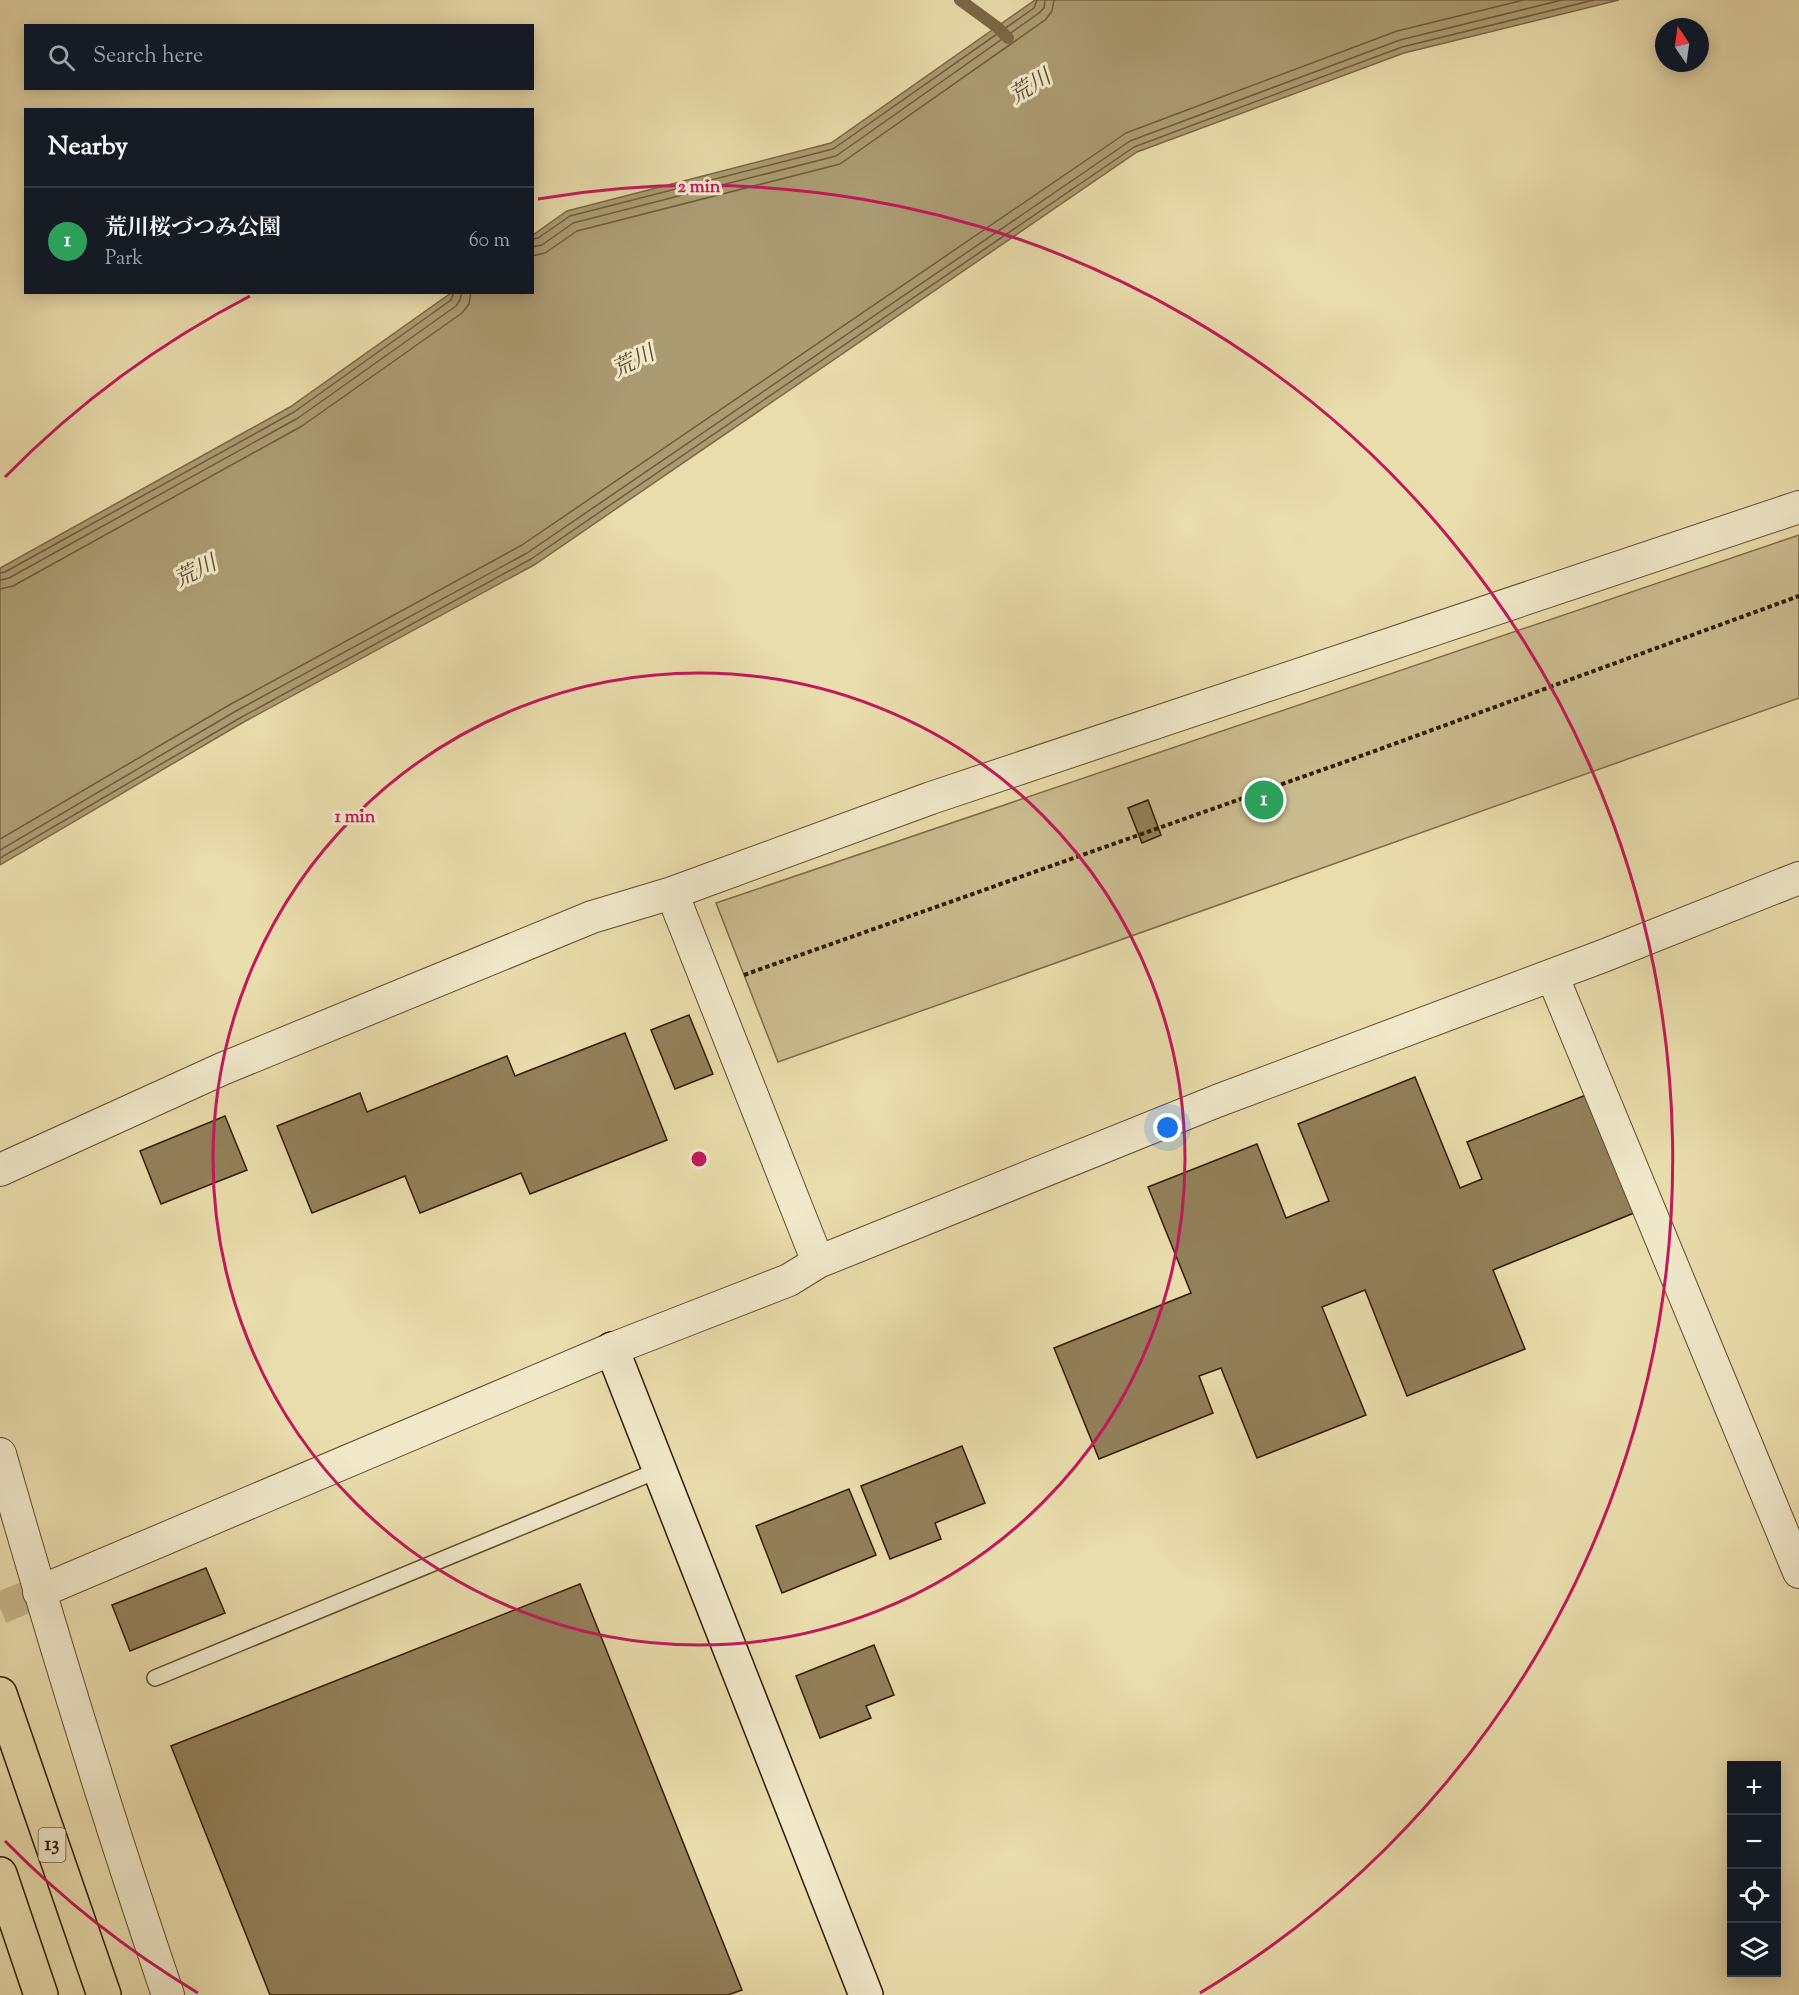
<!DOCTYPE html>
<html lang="en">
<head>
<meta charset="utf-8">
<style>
	:root { --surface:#171b24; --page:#20242c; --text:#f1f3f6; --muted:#9ea1a6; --line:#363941; --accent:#c59692 }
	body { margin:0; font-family:"Sorts Mill Goudy","Noto Serif JP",serif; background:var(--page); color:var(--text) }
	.controls { position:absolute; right:18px; bottom:18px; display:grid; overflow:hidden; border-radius:0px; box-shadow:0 3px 15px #0003 }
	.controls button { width:54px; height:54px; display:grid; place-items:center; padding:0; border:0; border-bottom:2px solid var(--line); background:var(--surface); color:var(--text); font:30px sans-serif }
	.compass { position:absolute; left:1655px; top:18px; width:54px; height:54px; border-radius:50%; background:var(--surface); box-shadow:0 3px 15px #0003; rotate:347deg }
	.you { position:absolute; left:1168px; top:1128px; width:21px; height:21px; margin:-15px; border:4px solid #fff; border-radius:50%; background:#1a73e8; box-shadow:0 0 0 9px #1a73e833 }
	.badge { display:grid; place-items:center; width:39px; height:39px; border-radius:50%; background:var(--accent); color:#fff; font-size:20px; font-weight:700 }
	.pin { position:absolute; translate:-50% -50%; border:3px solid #fff; box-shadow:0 2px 6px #0006 }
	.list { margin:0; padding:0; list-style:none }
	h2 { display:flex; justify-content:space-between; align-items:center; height:78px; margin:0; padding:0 24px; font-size:26px }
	h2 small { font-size:20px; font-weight:400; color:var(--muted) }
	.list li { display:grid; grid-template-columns:39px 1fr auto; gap:18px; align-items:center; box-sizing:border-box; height:108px; padding:0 24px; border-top:2px solid var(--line) }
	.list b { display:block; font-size:22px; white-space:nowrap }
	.list p { margin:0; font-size:20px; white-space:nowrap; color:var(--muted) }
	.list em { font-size:20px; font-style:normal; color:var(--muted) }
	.icon { flex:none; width:33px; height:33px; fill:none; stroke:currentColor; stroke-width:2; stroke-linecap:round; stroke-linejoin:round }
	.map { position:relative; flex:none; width:1799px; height:1995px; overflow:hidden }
	.search { position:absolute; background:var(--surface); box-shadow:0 3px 15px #0003; left:24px; top:24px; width:510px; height:66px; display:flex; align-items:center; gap:15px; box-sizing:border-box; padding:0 21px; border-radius:0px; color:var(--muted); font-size:22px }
	.panel { position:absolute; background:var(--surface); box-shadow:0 3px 15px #0003; left:24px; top:108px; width:510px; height:186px; border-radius:0px }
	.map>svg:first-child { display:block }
</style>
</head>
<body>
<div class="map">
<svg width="1799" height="1995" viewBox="0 0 1799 1995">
	<rect width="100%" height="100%" fill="#eaddad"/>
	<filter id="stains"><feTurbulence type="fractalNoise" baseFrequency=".00333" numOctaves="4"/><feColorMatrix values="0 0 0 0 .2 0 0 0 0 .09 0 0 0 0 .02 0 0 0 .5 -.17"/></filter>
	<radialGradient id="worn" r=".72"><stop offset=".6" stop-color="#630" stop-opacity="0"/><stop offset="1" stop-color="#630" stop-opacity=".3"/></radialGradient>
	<path fill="#cbbc90" stroke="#7e6c48" stroke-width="1.5" d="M1799 535V698L778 1062 716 903Z"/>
	<path fill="#ab9b72" stroke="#7b6844" stroke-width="1.5" d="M1035 0H1619L1404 53 1137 152 534 565 242 723 0 865V568L290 407 451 293 532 292 533 235 567 211 831 143Z"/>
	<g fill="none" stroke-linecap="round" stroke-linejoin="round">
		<path stroke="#6e5c39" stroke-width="1.5" d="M532 239 538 238 570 216 833 149 1034 8 1037 0
			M532 247 542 245 573 223 836 156 1039 13 1044 8 1045 0
			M532 256 545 253 577 231 840 164 1045 20 1052 11 1054 0
			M0 573 5 572 294 412 451 300 454 292
			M0 580 9 578 298 418 456 306 460 300 462 292
			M0 589 13 586 302 426 462 313 469 304 471 292
			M0 839 231 704 522 545 1126 133 1397 31 1524 0
			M0 850 236 711 527 553 1130 141 1400 40 1562 0
			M0 858 240 718 531 559 1134 147 1402 47 1594 0"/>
		<path stroke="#7b6844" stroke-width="12" d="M960 0 997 27 1008 38"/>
	</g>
	<path fill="#92805a" stroke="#321c00" stroke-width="1.5" d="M1148 800 1161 835 1142 843 1128 808Z
		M689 1015 713 1074 675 1089 651 1030Z
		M625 1033 667 1140 530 1194 521 1173 420 1213 405 1176 312 1213 277 1126 360 1093 367 1112 507 1056 515 1076Z
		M1415 1077 1460 1188 1482 1179 1467 1142 1586 1095 1634 1213 1493 1270 1525 1349 1407 1396 1365 1290 1322 1307 1366 1415 1257 1458 1221 1368 1199 1376 1213 1413 1099 1459 1054 1348 1191 1293 1148 1187 1257 1144 1286 1218 1329 1201 1298 1124Z
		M225 1116 247 1170 161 1204 140 1151Z
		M962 1446 985 1503 935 1523 941 1539 890 1559 861 1486Z
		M849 1489 876 1555 782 1593 756 1526Z
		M206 1568 225 1613 130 1651 112 1605Z
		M580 1584 742 1990 728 1995H270L171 1746Z
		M874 1645 894 1695 866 1706 871 1718 820 1738 796 1676Z"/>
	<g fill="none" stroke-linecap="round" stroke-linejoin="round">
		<path stroke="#c5b68a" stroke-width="32" stroke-dasharray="32 16" stroke-linecap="butt" d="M0 1608 39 1592"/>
		<defs>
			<path id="lane" d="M155 1678 659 1470"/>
			<path id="street" d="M1552 975 1799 1572
				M0 1170 222 1069 592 917 672 893 931 798 1799 507
				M818 1262 1217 1101 1603 956 1799 878
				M0 1454C52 1636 107 1816 168 1995
				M39 1592 612 1349 789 1280 818 1262 672 893"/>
			<path id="secondary" d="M612 1349 866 1995"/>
			<path id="highway" d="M0 1694 104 1995
				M0 1874 41 1995"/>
		</defs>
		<use href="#lane" stroke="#604c2b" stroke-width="18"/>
		<use href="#street" stroke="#604c2b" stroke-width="34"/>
		<use href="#secondary" stroke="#321c00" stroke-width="36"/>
		<use href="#highway" stroke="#321c00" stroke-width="36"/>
		<path stroke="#321c00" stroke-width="4" stroke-dasharray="4.5 3" stroke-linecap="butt" d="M744 975 1339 764 1799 596"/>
		<use href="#lane" stroke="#f1e9ca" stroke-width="15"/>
		<use href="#street" stroke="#f1e9ca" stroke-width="32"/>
		<use href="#secondary" stroke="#f1e9ca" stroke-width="33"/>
		<use href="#highway" stroke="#eaddad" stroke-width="33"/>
	</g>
	<g fill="none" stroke="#c2185b" stroke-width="3">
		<circle cx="699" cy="1159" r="486"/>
		<path d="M198 1993A973 973 0 0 1 5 1841M5 477A973 973 0 0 1 250 296M538 199A973 973 0 0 1 1200 1993"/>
	</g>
	<g text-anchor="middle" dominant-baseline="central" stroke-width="6" stroke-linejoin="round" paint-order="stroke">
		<rect fill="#f1e9ca" stroke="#6b5a3d" stroke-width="1.5" x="38.5" y="1828" width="27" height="34" rx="4.5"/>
		<g font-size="20" font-weight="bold" fill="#321c00">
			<text x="52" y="1845">13</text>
		</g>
		<g font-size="22" font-style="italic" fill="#5c4828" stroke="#f1e9ca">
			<text transform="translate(1031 88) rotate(-32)">荒川</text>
			<text transform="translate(634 363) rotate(-26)">荒川</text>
			<text transform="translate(196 573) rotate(-26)">荒川</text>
		</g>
	</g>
	<circle cx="699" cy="1159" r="9" fill="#c2185b" stroke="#f1e9ca" stroke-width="3"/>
	<g font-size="18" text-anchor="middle" font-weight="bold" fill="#c2185b" stroke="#f1e9ca" stroke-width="6" stroke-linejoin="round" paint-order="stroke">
		<text x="699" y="192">2 min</text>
		<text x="355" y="822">1 min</text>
	</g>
	<rect width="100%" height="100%" filter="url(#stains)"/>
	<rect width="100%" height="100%" fill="url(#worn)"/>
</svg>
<div class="controls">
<button>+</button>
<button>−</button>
<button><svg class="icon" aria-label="locate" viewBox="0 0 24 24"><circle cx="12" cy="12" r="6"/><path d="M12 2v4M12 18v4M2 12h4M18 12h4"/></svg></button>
<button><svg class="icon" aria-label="layers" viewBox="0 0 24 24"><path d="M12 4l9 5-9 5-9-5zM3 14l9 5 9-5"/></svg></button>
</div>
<svg class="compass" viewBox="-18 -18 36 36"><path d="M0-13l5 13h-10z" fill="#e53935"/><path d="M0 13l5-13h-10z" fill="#9ea1a6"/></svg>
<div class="you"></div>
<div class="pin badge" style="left:1264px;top:800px;background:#2e9e5b">1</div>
<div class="search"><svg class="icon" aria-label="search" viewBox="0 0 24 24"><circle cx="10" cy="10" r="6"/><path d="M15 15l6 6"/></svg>Search here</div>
<section class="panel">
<h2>Nearby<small></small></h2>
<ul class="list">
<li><span class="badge" style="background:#2e9e5b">1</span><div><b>荒川桜づつみ公園</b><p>Park</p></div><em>60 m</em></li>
</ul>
</section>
</div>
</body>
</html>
